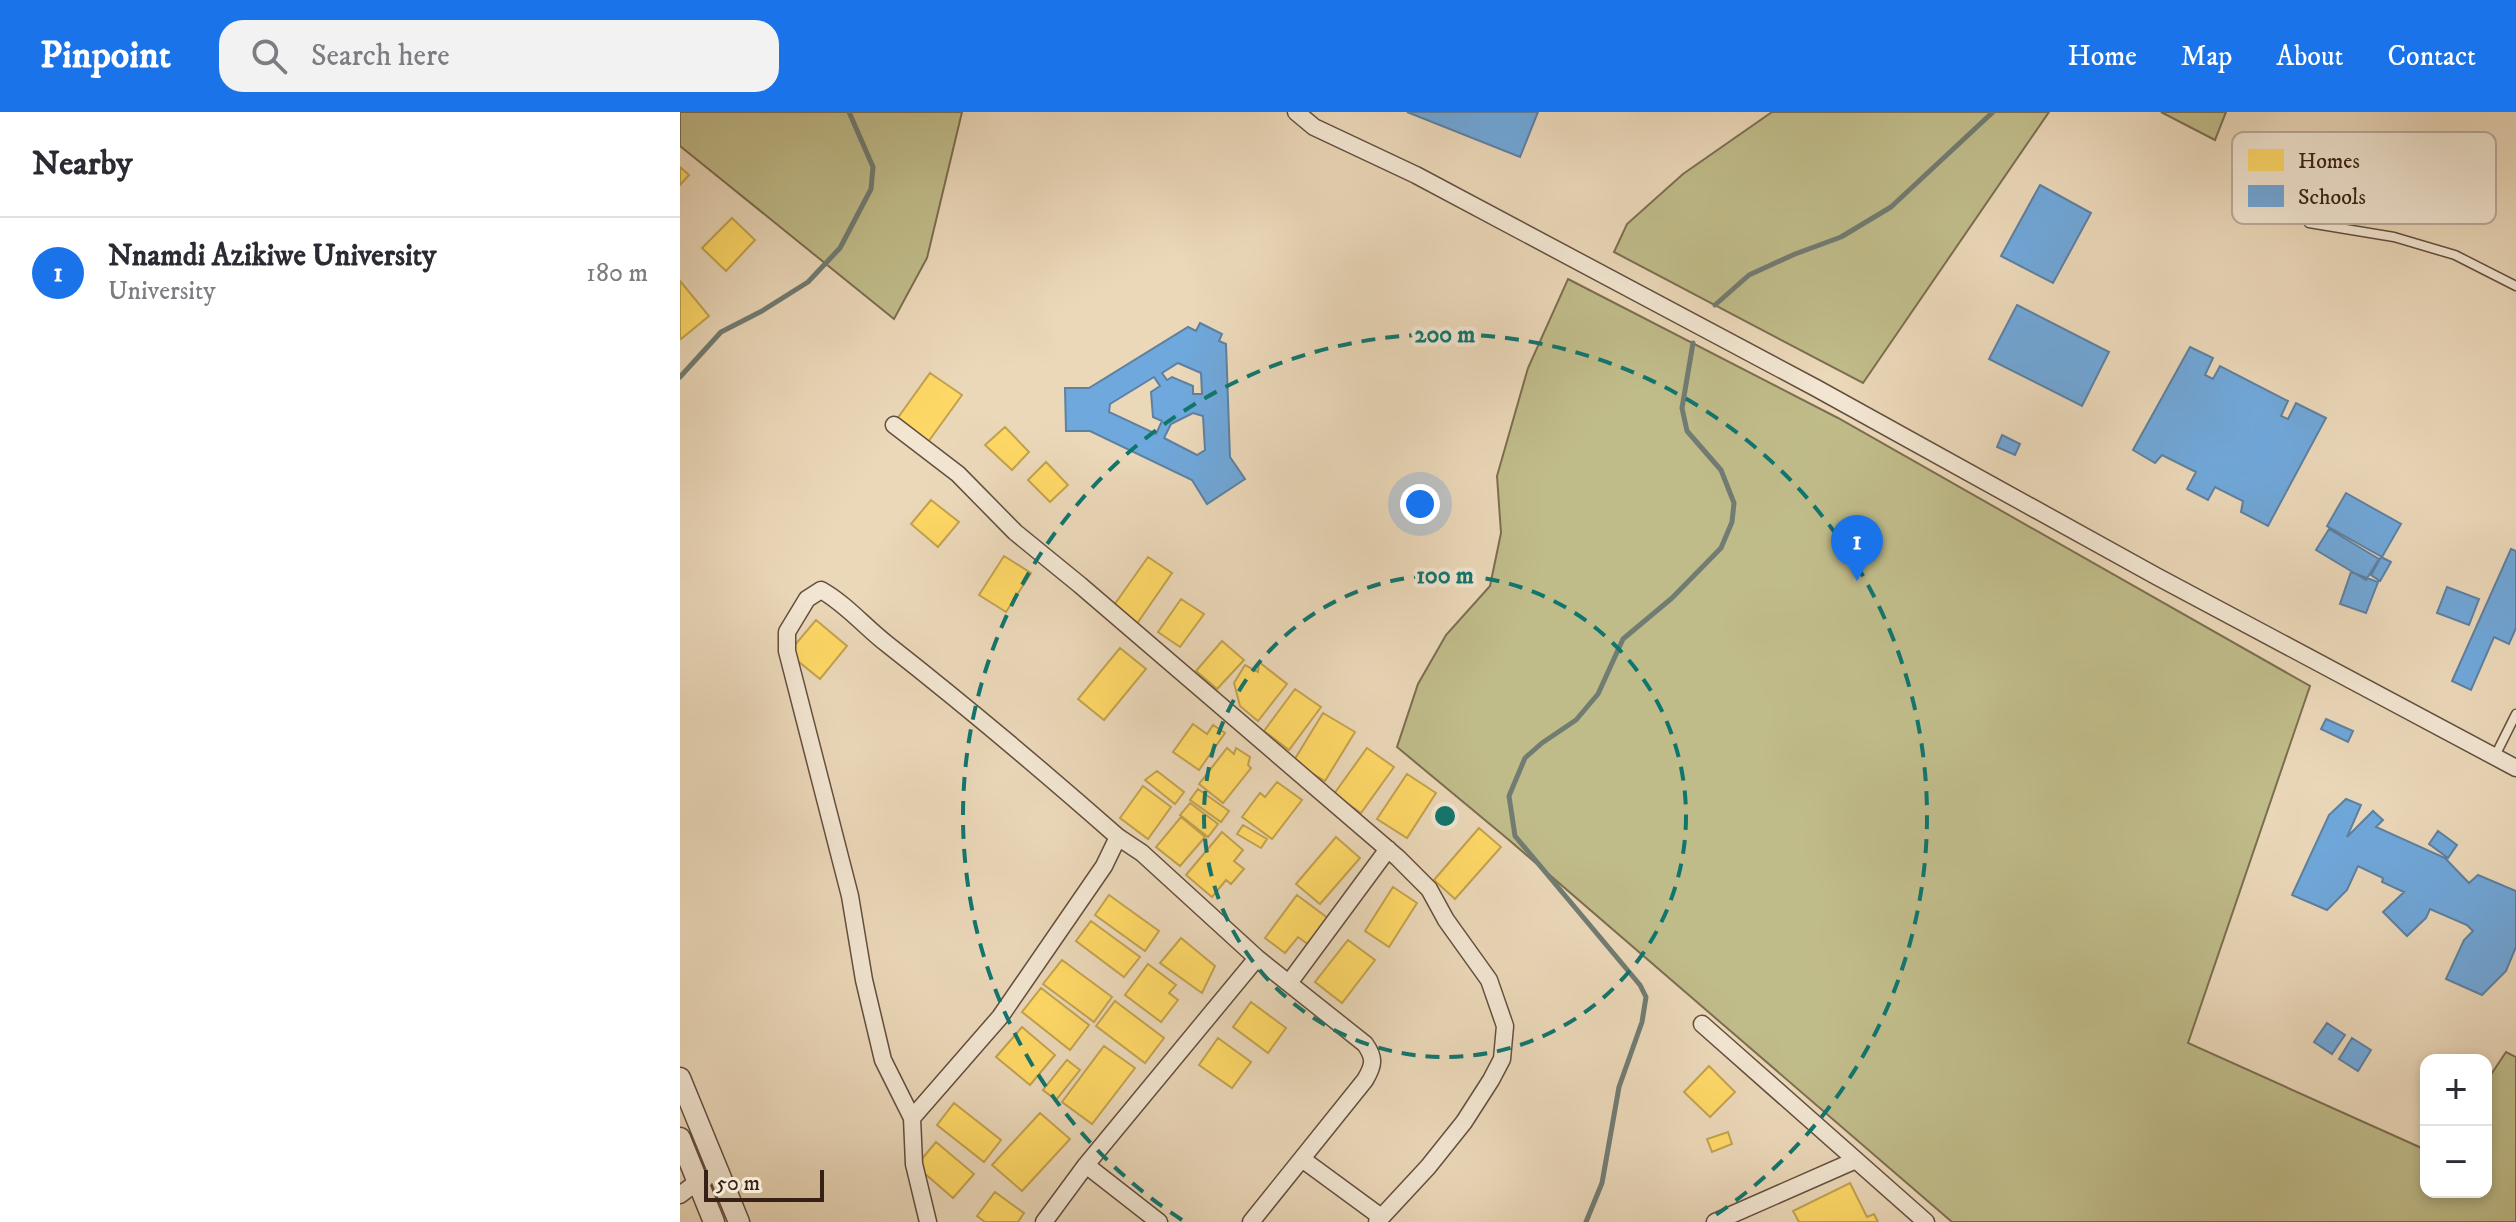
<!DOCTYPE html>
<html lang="en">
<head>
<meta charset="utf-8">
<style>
	:root { --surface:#fff; --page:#f2f2f3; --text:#2b2b33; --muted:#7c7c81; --line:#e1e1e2; --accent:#1a73e8 }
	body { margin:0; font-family:"IM FELL DW Pica",serif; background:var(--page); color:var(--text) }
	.controls { position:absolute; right:24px; bottom:24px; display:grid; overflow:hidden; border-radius:16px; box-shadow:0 4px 12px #0003 }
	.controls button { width:72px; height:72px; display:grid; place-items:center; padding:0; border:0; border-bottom:2px solid var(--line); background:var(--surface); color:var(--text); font:40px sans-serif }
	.scale { position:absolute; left:24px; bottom:20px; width:120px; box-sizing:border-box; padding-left:8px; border:4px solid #372116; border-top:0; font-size:22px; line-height:28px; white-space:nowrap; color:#372116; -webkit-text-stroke:6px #f2e6d2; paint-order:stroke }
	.you { position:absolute; left:740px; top:392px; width:28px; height:28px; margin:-20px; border:6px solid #fff; border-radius:50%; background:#1a73e8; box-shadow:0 0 0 12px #1a73e833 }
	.badge { display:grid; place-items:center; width:52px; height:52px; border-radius:50%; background:var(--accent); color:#fff; font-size:26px; font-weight:700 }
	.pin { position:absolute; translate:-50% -66px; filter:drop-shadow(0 2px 4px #0008) }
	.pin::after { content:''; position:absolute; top:42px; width:28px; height:24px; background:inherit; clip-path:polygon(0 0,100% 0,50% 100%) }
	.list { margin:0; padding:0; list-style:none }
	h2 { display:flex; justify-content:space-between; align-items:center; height:104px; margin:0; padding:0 32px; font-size:34px }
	h2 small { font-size:26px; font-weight:400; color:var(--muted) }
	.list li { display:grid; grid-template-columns:52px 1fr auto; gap:24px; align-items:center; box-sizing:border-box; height:112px; padding:0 32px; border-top:2px solid var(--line) }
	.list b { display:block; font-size:30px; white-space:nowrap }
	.list p { margin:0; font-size:26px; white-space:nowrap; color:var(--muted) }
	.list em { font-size:26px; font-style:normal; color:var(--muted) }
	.icon { flex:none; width:44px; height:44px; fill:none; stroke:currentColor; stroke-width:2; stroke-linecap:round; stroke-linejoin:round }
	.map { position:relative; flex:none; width:1836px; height:1110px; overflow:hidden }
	header { display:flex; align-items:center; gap:48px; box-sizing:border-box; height:112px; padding:0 40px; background:var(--accent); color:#fff }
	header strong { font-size:38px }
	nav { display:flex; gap:44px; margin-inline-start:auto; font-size:28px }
	.search { width:560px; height:72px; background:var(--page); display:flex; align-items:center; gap:20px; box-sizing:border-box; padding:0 28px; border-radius:24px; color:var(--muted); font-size:30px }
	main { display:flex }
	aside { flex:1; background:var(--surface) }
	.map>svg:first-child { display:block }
</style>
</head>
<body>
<header>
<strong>Pinpoint</strong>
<div class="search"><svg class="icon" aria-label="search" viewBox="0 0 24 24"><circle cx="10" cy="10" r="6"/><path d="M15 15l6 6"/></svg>Search here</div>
<nav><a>Home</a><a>Map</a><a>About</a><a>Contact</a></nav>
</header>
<main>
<aside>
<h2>Nearby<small></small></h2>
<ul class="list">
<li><span class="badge">1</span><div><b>Nnamdi Azikiwe University</b><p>University</p></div><em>180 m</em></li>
</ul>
</aside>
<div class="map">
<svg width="1836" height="1110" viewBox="0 0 1836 1110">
	<rect width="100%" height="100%" fill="#ebd8b9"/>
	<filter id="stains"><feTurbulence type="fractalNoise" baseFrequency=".0025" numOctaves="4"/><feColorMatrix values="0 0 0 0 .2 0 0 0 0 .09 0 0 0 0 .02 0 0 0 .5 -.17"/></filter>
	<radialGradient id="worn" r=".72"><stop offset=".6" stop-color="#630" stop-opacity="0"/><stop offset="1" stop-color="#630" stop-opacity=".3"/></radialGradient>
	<path fill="#c0bc8a" stroke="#7c6e50" stroke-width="2" d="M0 0H282L247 146 214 207 0 34Z
		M1092 0H1369L1183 271 934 140 947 112 1003 62Z
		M1481 0H1546L1535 28Z
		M888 167 1158 306 1630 574 1508 931 1746 1038V1080H1806V970L1826 940 1836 945V1110H1272L829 728 717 635 738 572 766 523 810 474 821 421 817 364 848 256Z"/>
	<path fill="#ffd966" stroke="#c3a24e" stroke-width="2" d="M0 55 9 63 0 73Z
		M52 106 75 128 46 159 22 136Z
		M0 169 29 204 1 227 0 225Z
		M250 261 282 283 248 330 217 307Z
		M325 315 349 340 332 358 305 333Z
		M366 350 388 373 370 390 348 368Z
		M251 388 279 410 258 435 231 412Z
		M324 444 351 461 326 500 299 483Z
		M468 445 492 461 456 513 432 496Z
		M501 487 524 502 500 535 478 520Z
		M136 508 167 534 140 567 108 541Z
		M542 529 564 548 537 577 516 559Z
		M440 536 466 557 424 608 398 587Z
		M579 550 607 572 578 609 560 594 554 571 565 553 578 560Z
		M615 577 641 595 609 638 584 619Z
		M643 601 675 620 645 669 613 650Z
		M513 612 527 622 533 613 545 621 519 658 493 640Z
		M547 636 554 642 556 636 570 645 568 653 571 656 543 691 519 672Z
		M687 636 714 655 681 701 654 682Z
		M477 659 504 680 495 692 465 668Z
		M727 662 756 681 727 726 697 707Z
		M597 670 622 688 592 727 562 705 580 681 585 685Z
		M463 674 491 695 468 727 440 706Z
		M518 677 549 699 541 710 510 688Z
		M510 691 538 712 528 725 500 703Z
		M501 705 525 725 500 754 476 735Z
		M563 713 587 727 581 736 557 722Z
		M799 716 821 735 775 787 754 768Z
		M542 720 563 738 554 749 564 757 551 772 546 768 532 785 506 763Z
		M656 725 680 746 640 792 616 772Z
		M713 775 737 791 709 835 685 819Z
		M429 783 479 819 465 839 415 803Z
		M617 783 649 807 629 833 618 825 605 841 585 826Z
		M411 809 460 845 444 865 396 829Z
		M501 826 535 854 522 881 480 851Z
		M668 828 695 848 662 891 635 870Z
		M382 848 432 885 414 910 363 872Z
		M468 852 496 873 489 881 498 888 481 910 445 883Z
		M361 876 409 913 390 938 342 900Z
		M435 889 484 926 465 951 416 914Z
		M571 890 606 916 588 941 553 915Z
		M342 915 375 943 350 973 316 945Z
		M538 926 571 950 552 976 519 953Z
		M424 934 455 956 412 1012 382 990Z
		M387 948 400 958 376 988 363 978Z
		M1029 954 1055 980 1030 1005 1004 980Z
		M274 991 321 1028 304 1050 257 1013Z
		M360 1001 390 1027 342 1079 312 1053Z
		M1048 1020 1052 1032 1032 1040 1027 1027Z
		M256 1030 294 1062 273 1086 236 1054Z
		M1170 1071 1187 1105 1194 1102 1198 1110H1119L1113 1099Z
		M315 1080 344 1101 338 1110H305L297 1104Z"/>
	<path fill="#6fa8dc" stroke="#5e80a1" stroke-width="2" fill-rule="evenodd" d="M727 0H858L840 45Z
		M1360 73 1411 101 1373 171 1321 144Z
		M1337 193 1429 240 1402 294 1309 247Z
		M520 211 542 222 539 229 546 232 550 345 565 367 527 392 512 368 410 319H386L385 276H409L508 215 516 219ZM498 251 521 261 522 282H513V274L492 265 487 268 482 261ZM474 265 480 274 471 280 473 305 482 309 476 322 429 300 430 292ZM513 301 523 304 525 338 517 343 484 326 491 312Z
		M1510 235 1533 246 1525 263 1533 267 1540 254 1608 289 1601 304 1608 307 1616 291 1646 306 1588 414 1561 400 1563 389 1535 375 1528 388 1507 377 1516 360 1482 343 1475 351 1453 338Z
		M1322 323 1340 332 1335 343 1317 335Z
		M1666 381 1721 412 1702 445 1647 414Z
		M1649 417 1699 447 1686 468 1636 438Z
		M1831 437 1836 439V516L1829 532 1814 525 1791 578 1772 569Z
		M1701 445 1711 450 1700 469 1691 463Z
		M1671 460 1698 470 1686 501 1660 492Z
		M1767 475 1799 487 1789 513 1757 501Z
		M1646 607 1673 619 1668 630 1641 617Z
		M1666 687 1681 693 1667 725 1693 699 1703 708 1696 715 1765 746 1789 771 1798 763 1836 779V835L1826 859 1802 883 1766 867 1784 828 1793 819 1787 813 1750 797 1746 806 1727 824 1703 800 1724 780 1702 770 1703 766 1678 754 1667 778 1647 798 1612 783 1649 703Z
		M1758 719 1777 733 1768 746 1749 732Z
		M1647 911 1665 923 1652 942 1634 930Z
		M1672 926 1691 938 1678 959 1659 947Z"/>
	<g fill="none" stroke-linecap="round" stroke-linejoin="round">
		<path stroke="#717c73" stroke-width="5" d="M1035 193 1069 163 1115 142 1161 125 1211 95 1313 0
			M0 265 41 220 82 199 128 170 160 136 191 77 193 55 169 0
			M906 1110 922 1071 939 975 962 910 966 885 960 873 835 724 829 684 845 646 862 631 896 608 918 582 943 527 992 486 1041 436 1052 410 1054 391 1041 358 1007 319 1002 296 1013 231"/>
		<defs>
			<path id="service" d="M1629 111 1714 125 1775 143 1836 174
				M1815 644 1836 602"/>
			<path id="minor" d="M616 0 634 15 736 63 1136 276 1476 464 1836 656
				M214 313 278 362 335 420 400 473 718 746 749 777 766 808 809 868 825 914 822 947 811 968 784 1010 748 1055 697 1110
				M609 871 708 737
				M1022 912 1246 1110
				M232 1006 320 905 424 754 438 725
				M622 1047 701 1105
				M406 1053 479 1110
				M0 1083 17 1070 25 1067
				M248 1110 234 1052 232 1006 203 948 184 868 170 784 107 539V520L127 487 141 478C166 492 185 515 207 532 286 594 363 659 438 725L462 741 577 846 685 932C695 946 694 953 685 968L571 1110
				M364 1110 406 1053 577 846
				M1035 1110 1176 1048"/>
			<path id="tertiary" d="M0 966 59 1110
				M0 1026 34 1110"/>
		</defs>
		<use href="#service" stroke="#644f3f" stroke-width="11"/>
		<use href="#minor" stroke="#644f3f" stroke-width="19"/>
		<use href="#tertiary" stroke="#644f3f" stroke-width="23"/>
		<use href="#service" stroke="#f2e6d2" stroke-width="8"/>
		<use href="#minor" stroke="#f2e6d2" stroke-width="16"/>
		<use href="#tertiary" stroke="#f2e6d2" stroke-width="20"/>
	</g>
	<g fill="none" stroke="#0f766e" stroke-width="4" stroke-dasharray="14 10">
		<circle cx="765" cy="704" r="241"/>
		<path d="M502 1108A482 482 0 1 1 1028 1108"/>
	</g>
	<rect x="1552" y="20" width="264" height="92" rx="12" fill="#f2e6d2" stroke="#baab9a" stroke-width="2"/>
	<rect x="1568" y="37" width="36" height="22" fill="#ffd966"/>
	<rect x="1568" y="73" width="36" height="22" fill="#6fa8dc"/>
	<g font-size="22" fill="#372116">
		<text x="1618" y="56">Homes</text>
		<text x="1618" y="92">Schools</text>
	</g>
	<circle cx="765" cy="704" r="12" fill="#0f766e" stroke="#f2e6d2" stroke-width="4"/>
	<g font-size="24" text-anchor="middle" font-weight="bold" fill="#0f766e" stroke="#f2e6d2" stroke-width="8" stroke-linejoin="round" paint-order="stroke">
		<text x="765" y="230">200 m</text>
		<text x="765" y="471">100 m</text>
	</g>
	<rect width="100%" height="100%" filter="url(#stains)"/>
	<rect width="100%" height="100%" fill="url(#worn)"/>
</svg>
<div class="controls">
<button>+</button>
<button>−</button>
</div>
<div class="scale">50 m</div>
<div class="you"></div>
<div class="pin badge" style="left:1177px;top:469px">1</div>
</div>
</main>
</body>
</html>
